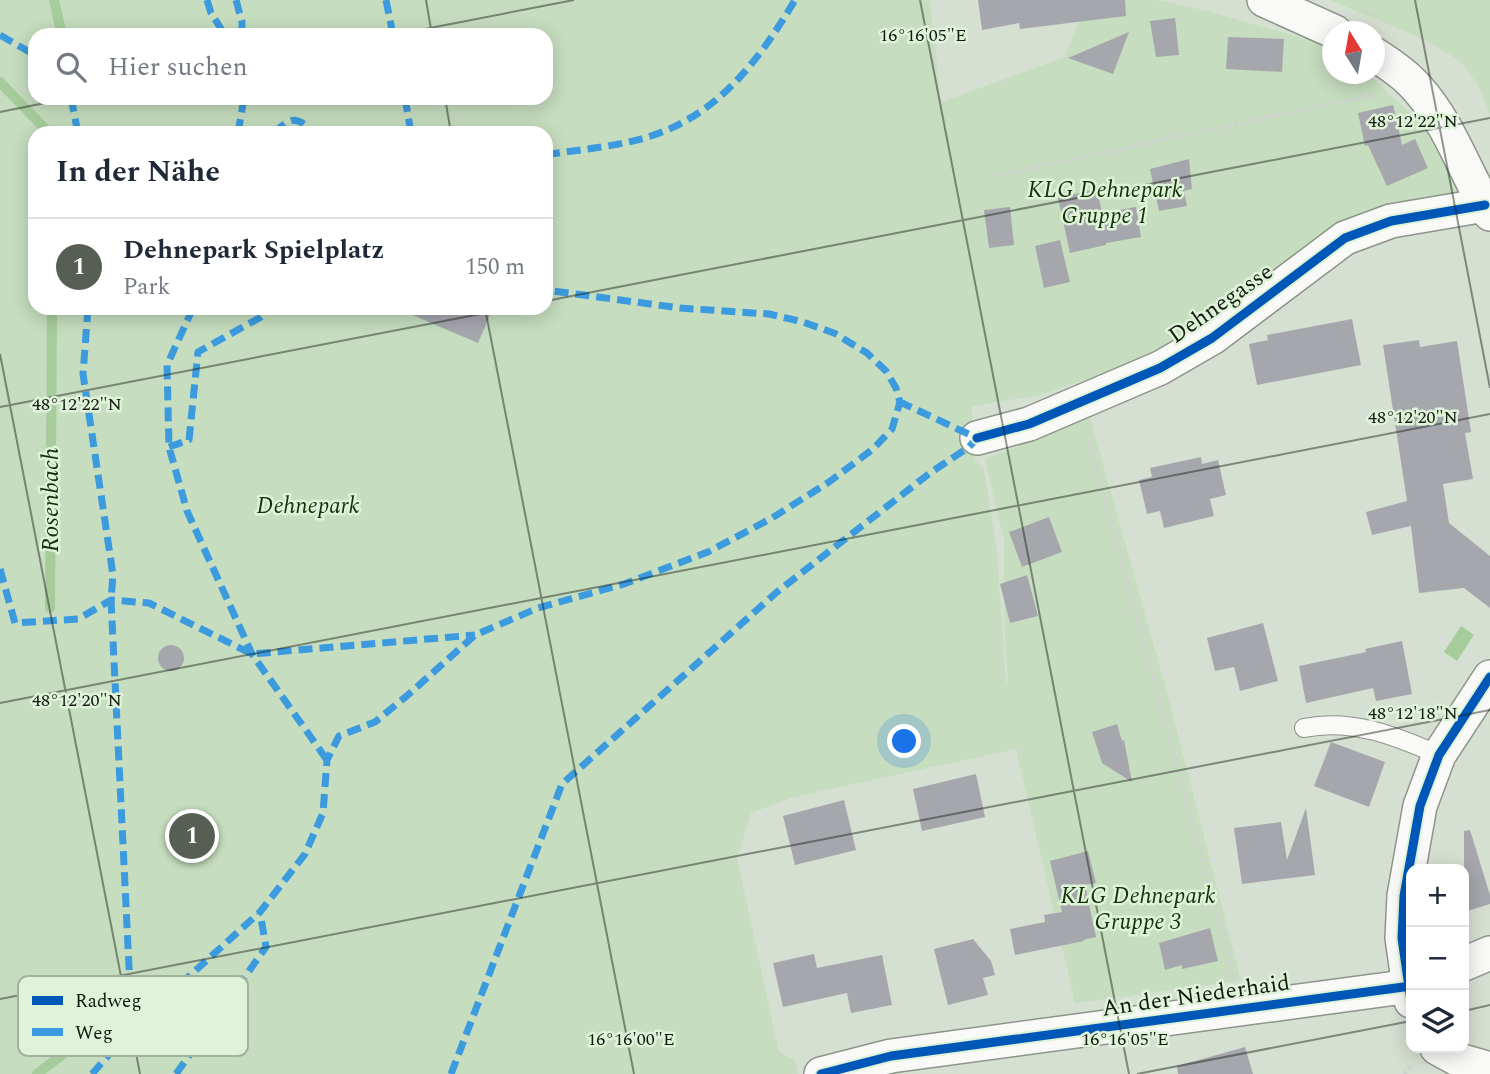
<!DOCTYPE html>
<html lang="de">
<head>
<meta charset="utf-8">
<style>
	:root { --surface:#fff; --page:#f2f2f3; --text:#1f2937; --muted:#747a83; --line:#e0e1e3; --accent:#575f55 }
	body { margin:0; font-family:Spectral,serif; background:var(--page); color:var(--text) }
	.controls { position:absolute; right:21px; bottom:21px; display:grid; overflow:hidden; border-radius:14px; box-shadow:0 4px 18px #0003 }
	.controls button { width:63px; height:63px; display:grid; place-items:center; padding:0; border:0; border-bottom:2px solid var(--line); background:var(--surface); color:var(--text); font:35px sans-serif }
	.compass { position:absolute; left:1322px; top:21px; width:63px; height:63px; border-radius:50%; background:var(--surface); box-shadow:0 4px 18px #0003; rotate:349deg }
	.you { position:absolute; left:905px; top:742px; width:24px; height:24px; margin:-18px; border:5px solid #fff; border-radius:50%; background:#1a73e8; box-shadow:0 0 0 10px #1a73e833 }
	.badge { display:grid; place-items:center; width:46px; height:46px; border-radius:50%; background:var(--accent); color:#fff; font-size:23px; font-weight:700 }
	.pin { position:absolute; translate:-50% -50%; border:4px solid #fff; box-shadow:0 2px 7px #0006 }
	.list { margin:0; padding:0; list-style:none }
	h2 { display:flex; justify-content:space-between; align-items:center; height:91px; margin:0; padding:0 28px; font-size:30px }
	h2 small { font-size:23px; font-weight:400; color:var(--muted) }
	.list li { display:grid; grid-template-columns:46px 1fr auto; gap:21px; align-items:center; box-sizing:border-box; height:98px; padding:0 28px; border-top:2px solid var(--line) }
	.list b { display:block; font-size:26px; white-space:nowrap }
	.list p { margin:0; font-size:23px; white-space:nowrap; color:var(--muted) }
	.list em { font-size:23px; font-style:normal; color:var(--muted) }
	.icon { flex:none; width:38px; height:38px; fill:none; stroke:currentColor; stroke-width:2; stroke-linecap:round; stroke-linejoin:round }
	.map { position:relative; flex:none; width:1490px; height:1074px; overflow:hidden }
	.search { position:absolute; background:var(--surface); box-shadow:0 4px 18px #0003; left:28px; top:28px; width:525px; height:77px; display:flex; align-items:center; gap:18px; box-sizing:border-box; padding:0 24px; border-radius:21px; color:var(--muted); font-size:26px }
	.panel { position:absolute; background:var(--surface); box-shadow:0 4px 18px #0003; left:28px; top:126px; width:525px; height:189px; border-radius:21px }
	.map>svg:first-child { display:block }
</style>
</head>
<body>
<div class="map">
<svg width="1490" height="1074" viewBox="0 0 1490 1074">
	<rect width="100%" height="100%" fill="#d6e0d2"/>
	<path fill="#c6ddbf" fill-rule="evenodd" d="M0 0H930L941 102 1065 57 1087 0H1157L1203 10 1332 46V74H1368L1420 122 1447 168 1457 193 1259 283 1156 352 1094 377 1039 395 972 406 975 460 984 469 997 551 1006 683 1008 681 1004 621V541L985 459 1090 418 1168 696 1241 981 1075 1003 1016 749 794 797 751 813 737 858 779 1052 795 1060 798 1074H0ZM35 35H546V98H35ZM35 133H546V308H35Z
		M1330 0H1490V114C1483 95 1476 78 1461 63 1436 40 1363 15 1330 0Z"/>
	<path fill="#a6cc9c" d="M1461 626 1474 635 1457 661 1444 652Z"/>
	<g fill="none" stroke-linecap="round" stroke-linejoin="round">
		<path stroke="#a6cc9c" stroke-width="10" d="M54 0 62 35
			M0 82 49 133
			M50 608 52 308
			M37 1074 67 1051 82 983"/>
	</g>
	<path fill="#a6a7ad" d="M978 0H1125L1126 16 1020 29 1019 23 982 30Z
		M1175 18 1179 55 1156 57 1150 21Z
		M1129 32 1113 74 1068 58Z
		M1228 37 1284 39 1282 72 1226 69Z
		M1393 105 1402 145 1415 139 1428 168 1387 186 1368 145 1365 146 1358 113Z
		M1189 159 1192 189 1184 191 1187 206 1159 211 1150 169Z
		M1097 189 1102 213 1136 207 1141 237 1106 243V245L1070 253 1058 198Z
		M1010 207 1014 245 989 248 984 210Z
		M1060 240 1070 282 1044 288 1035 246Z
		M396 308H493L478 343Z
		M1352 319 1361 365 1257 385 1249 344 1268 340 1267 335Z
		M1419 340 1420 347 1457 341 1471 432 1465 433 1473 479 1443 484 1449 523 1490 556V608L1464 588 1419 593 1411 526 1372 535 1366 512 1407 501 1383 345Z
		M1201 457 1202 464 1218 460 1226 495 1210 499 1214 516 1164 528 1160 511 1147 514 1139 480 1152 477 1150 468Z
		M1049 517 1062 552 1022 567 1009 532Z
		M1027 575 1038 616 1010 623 1000 584Z
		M1263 623 1278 681 1240 691 1234 667 1215 671 1207 638Z
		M1402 641 1412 694 1376 701 1373 688 1306 703 1299 666 1366 652 1365 649Z
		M158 658a13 13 0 1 1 26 0a13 13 0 1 1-26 0Z
		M1117 724 1122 741 1124 740 1132 782 1102 763 1092 732Z
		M1331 742 1385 762 1369 807 1314 786Z
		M976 774 985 817 922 831 913 789Z
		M844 800 856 850 795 865 783 816Z
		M1306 808 1315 875 1242 884 1234 828 1281 822 1287 860Z
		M1470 830 1490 895V904L1464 912V831Z
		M1088 851 1096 883 1085 885 1096 937 1083 940 1084 941 1015 955 1010 929 1045 922 1044 915 1062 912 1050 861Z
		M1210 928 1218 961 1182 969V965L1165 970 1159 943Z
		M973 939 991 961 995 975 983 978 988 995 948 1005 934 949Z
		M814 954 817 968 882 955 892 1005 851 1013 847 993 783 1007 773 963Z
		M1245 1047 1253 1074H1178L1177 1066Z"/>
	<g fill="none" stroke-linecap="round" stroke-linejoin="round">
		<defs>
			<path id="lane" d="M1304 728C1351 718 1396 736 1439 755"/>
			<path id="street" d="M1264 0 1335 32
				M1374 54C1390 64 1405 74 1417 88 1450 124 1465 173 1490 214
				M977 438 1029 424 1160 368 1212 338 1345 238 1391 221 1485 205
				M1464 964 1490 953
				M1411 1001 1402 938 1404 896 1420 806 1439 755 1490 677
				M1437 1048 1459 1060 1490 1069
				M821 1074 891 1056 1411 986"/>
		</defs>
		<use href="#lane" stroke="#8d958a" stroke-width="20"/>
		<use href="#street" stroke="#8d958a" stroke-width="36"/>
		<path stroke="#cfd2ce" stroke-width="4.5" stroke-dasharray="3.5 3.5" stroke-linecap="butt" d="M995 176 1377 94
			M1087 433 1226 946 1232 979
			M1404 1074 1413 1064"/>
		<use href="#lane" stroke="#f9faf8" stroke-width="18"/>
		<use href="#street" stroke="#f9faf8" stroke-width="33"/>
		<path stroke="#3b9bde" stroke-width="7" stroke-dasharray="14 7" stroke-linecap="butt" d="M207 0 211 13 225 35
			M236 0 242 22V35
			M386 0 393 35
			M0 35 35 55
			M71 98 78 133
			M405 98 411 133
			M238 133 244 98
			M274 133C291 117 297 115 313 133
			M546 155C581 149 617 147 651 136 719 114 760 59 795 0
			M88 308 83 374 113 575 111 600 132 1028
			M193 308 167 365 169 447 187 511 252 654 327 760
			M169 447 189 440 198 352 261 317 271 308
			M0 569 15 623 78 619 111 600 149 603 252 654 475 635
			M92 1074 132 1028 260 912 305 854 323 813 327 760 339 736 375 722 409 694 475 635 538 608 624 584 708 552 772 518 829 482 873 449 892 429 900 402 896 388 886 371 867 353 834 333 803 322 769 314 680 308 546 290
			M176 1074 266 947 260 912
			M451 1074 562 784 777 592 930 473 969 447 977 438 900 402"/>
		<defs>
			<path id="cycleway" d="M977 438 1029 424 1160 368 1212 338 1345 238 1391 221 1485 205
				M1411 1001 1402 938 1404 896 1420 806 1439 755 1490 677
				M821 1074 891 1056 1411 986"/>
		</defs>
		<use href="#cycleway" stroke="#dff3d9" stroke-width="13"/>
		<use href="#cycleway" stroke="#0057b8" stroke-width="9"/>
	</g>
	<path fill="none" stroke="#131a11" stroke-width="2" stroke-opacity="0.45" d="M426 0 432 35M920 0 1129 1074M1415 0 1490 388M394 35 574 0M445 98 451 133M0 112 70 98M546 301 1490 118M485 308 634 1074M0 354 140 1074M0 407 511 308M0 703 1490 414M0 999 1490 710M1464 1011 1490 1005M1137 1074 1411 1021"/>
	<g text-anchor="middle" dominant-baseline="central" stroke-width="5" stroke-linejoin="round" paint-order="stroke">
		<g font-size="23" font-style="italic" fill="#123207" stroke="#dff3d9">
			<text x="1105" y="190">KLG Dehnepark<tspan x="1105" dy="26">Gruppe 1</tspan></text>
			<text x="308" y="506">Dehnepark</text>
			<text x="1138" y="896">KLG Dehnepark<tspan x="1138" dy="26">Gruppe 3</tspan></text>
		</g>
		<g font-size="23" fill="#131a11" stroke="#dff3d9">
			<text transform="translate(1221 304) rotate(-35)">Dehnegasse</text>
			<text transform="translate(1196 996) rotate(-8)">An der Niederhaid</text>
		</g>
		<g font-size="24" font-style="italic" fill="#123207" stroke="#dff3d9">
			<text transform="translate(51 500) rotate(-90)">Rosenbach</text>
		</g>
	</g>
	<rect x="18" y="976" width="230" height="80" rx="10" fill="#dff3d9" stroke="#a2b29d" stroke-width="2"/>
	<rect x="32" y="996" width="31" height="9" fill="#0057b8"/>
	<rect x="32" y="1028" width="31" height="8" fill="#3b9bde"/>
	<g font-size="19" fill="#131a11">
		<text x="75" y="1007">Radweg</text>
		<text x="75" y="1039">Weg</text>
	</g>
	<g font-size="18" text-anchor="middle" fill="#131a11" stroke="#dff3d9" stroke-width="5" stroke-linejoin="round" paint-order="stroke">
		<text x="923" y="41">16°16'05"E</text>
		<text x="1413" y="127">48°12'22"N</text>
		<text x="77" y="410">48°12'22"N</text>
		<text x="1413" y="423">48°12'20"N</text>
		<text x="77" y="706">48°12'20"N</text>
		<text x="1413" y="719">48°12'18"N</text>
		<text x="631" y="1045">16°16'00"E</text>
		<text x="1125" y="1045">16°16'05"E</text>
	</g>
</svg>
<div class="controls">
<button>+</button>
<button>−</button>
<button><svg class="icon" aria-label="layers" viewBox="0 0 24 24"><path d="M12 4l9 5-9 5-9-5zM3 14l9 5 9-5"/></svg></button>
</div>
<svg class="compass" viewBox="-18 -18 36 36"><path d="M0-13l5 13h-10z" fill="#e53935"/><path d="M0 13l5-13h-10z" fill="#747a83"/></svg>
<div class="you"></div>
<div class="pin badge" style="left:192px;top:836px">1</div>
<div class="search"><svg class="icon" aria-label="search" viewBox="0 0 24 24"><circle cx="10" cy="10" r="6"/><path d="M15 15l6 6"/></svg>Hier suchen</div>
<section class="panel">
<h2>In der Nähe<small></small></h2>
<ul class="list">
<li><span class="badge">1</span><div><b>Dehnepark Spielplatz</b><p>Park</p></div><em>150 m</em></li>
</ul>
</section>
</div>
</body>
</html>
